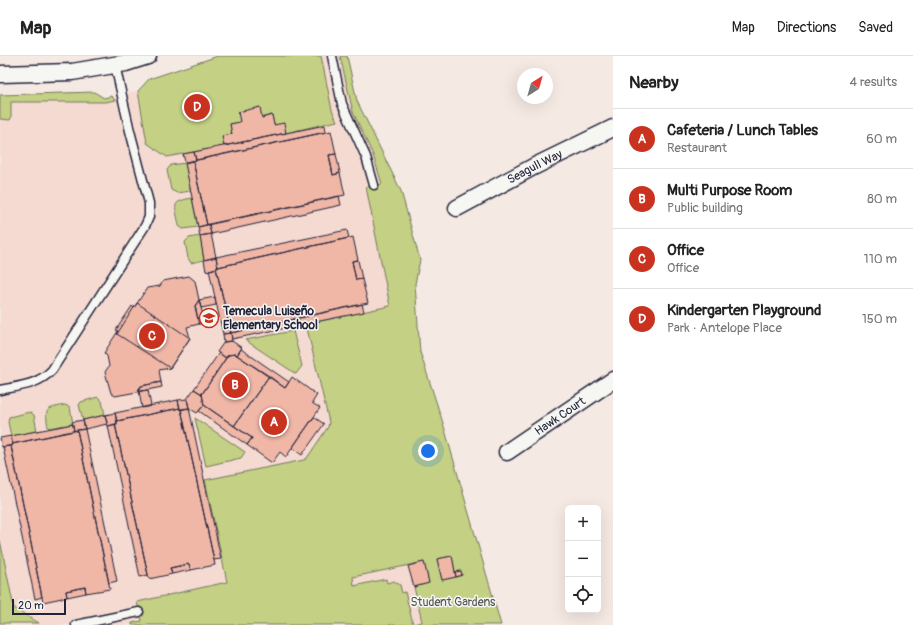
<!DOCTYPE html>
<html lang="en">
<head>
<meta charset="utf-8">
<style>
	:root { --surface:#fff; --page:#f2f2f2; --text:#222; --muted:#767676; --line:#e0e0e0; --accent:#c8321e }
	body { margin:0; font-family:Pangolin,sans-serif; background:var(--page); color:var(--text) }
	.controls { position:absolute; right:12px; bottom:12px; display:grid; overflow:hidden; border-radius:6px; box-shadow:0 4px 16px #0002 }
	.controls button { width:36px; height:36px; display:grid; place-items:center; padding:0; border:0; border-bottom:1px solid var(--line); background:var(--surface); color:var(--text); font:20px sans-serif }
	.compass { position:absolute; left:517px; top:12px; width:36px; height:36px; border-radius:50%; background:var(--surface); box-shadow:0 4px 16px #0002; rotate:37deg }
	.scale { position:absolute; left:12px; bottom:10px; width:54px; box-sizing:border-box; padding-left:4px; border:2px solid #22223b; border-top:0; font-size:11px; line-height:14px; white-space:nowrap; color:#22223b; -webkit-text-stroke:3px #f6f6f2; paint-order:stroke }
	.you { position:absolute; left:428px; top:395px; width:14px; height:14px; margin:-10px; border:3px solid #fff; border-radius:50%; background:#1a73e8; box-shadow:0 0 0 6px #1a73e833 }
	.badge { display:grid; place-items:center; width:26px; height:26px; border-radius:50%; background:var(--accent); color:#fff; font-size:13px; font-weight:700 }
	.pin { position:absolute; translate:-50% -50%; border:2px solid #fff; box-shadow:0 1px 4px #0006 }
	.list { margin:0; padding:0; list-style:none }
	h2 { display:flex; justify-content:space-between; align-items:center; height:52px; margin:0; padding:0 16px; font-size:17px }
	h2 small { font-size:13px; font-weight:400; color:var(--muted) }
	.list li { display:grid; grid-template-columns:26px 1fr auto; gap:12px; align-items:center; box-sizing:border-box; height:60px; padding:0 16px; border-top:1px solid var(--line) }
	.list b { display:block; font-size:15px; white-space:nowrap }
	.list p { margin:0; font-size:13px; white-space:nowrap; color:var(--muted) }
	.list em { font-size:13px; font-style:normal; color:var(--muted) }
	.icon { flex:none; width:22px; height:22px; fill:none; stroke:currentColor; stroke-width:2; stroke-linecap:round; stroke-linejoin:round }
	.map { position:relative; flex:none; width:613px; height:569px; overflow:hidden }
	header { display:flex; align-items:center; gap:24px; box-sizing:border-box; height:56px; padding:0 20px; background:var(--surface); border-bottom:1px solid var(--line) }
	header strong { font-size:19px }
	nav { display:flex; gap:22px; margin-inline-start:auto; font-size:14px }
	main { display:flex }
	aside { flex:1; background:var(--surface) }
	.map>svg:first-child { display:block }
</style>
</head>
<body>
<header>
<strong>Map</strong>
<nav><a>Map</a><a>Directions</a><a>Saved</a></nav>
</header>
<main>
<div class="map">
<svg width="613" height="569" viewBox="0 0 613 569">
	<rect width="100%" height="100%" fill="#f5e9e3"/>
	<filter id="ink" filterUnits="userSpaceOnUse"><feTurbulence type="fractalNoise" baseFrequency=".025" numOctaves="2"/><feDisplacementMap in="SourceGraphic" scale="8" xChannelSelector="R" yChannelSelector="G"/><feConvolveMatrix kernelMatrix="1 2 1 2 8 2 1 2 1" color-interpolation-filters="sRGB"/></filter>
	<g filter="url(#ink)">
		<path fill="#f4dad1" d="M244 0H347L357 45 401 135 420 204 415 228 420 296 443 367 501 569H0V39L94 36 105 42 132 36 138 35 140 33 150 29Z"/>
		<path fill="#c4d083" stroke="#73795f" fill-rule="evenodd" d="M218 0H321L332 54 337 65 286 77 274 69 272 59 230 68 232 78 222 80 224 90 167 101 147 87 138 35 149 23Z
			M340 0H347L357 45 401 135 420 204 415 228 420 296 443 367 501 569H132V567L142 565 137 546 227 526 205 424 304 404 307 402 328 371 329 366 306 268 390 250 366 131 382 128 373 99 353 56ZM452 500 455 516 461 515 462 519 442 524 437 503ZM424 506 429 527 414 531 422 566 413 568 405 536 402 537 400 529 394 525 387 527 386 523 354 530 353 521Z
			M94 36 104 42 111 40 115 44 106 46H11V62L10 64 0 63V39Z
			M185 107 191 135 177 137 171 134 167 114 171 109Z
			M192 142 198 171 183 173 179 170C176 150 169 146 192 142Z
			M200 180 204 204 191 207 188 202 185 186 189 182Z
			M293 275 302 310 296 318 245 284Z
			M98 341 102 345 105 359 83 364 79 349 81 346Z
			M65 349 70 351 73 368 48 372C45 352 45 353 65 349Z
			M30 356 34 359 37 375 11 380 8 366 9 361Z
			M195 362 245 396 241 402 206 410Z
			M0 484 14 552 39 567H0Z"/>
		<path fill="#f0b7a7" stroke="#22223b" d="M260 51 262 62 272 59 274 69 284 67 286 77 224 90 222 80 232 78 230 68 240 66 238 56Z
			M325 69 326 76 196 104 194 96Z
			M331 75 336 98 329 99 333 119 340 117 345 139 207 169 193 105Z
			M194 96 196 104 185 106 183 98Z
			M336 98 340 117 333 119 329 99Z
			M193 105 207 169 198 171 185 107Z
			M339 140 341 149 211 178 209 168Z
			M209 168 211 178 200 180 198 171Z
			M347 174 349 182 218 211 216 201Z
			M211 178 216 201 204 204 200 180Z
			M353 181 358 204 352 205 356 224 362 223 368 247 231 277 216 212 218 211Z
			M216 201 218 212 206 215 204 204Z
			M358 204 362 223 356 224 352 205Z
			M216 212 231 277 223 278 209 214Z
			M189 220 195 225 199 244 195 250 199 268 187 271 190 282 170 312 159 314 161 326 141 330 137 336 115 340 111 337 105 316 109 310 107 300 104 297 118 275 116 274 132 250 134 252 147 232 160 230 163 225Z
			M215 241 216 249 201 252 199 244Z
			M199 244 205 267 199 268 195 250Z
			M137 247 190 282 170 312 117 278Z
			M362 248 364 256 232 283 231 277Z
			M231 277 232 285 224 286 223 278Z
			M232 285 242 292 237 299 235 298 228 299 226 302 217 296 224 286Z
			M241 293 289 326 285 332 237 299Z
			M219 297 226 302 202 338 194 333Z
			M235 298 269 320 234 370 204 349 202 338 228 299Z
			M269 320 285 332 292 321 317 339 312 347 320 352 286 401 280 396 272 407 247 389 252 382 234 370Z
			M161 326 162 331 137 336 141 330Z
			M194 333 202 338 204 349 197 357 189 352 187 343Z
			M148 334 151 350 142 352 139 335Z
			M187 343 189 352 180 354 178 344Z
			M178 344 180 352 117 365 115 357Z
			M204 349 252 382 247 389 199 355Z
			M180 352V354L181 353 215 509 191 514 189 508 170 512 172 518 149 523 115 368H117V365Z
			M189 352 221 503 214 504 181 353Z
			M115 357 117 368 108 370 105 359Z
			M105 359 107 368 85 373 83 364Z
			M314 361 324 368 302 399 292 392Z
			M83 364 85 373 74 375 72 366Z
			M73 368 74 375 12 388 11 380Z
			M115 368 148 519 140 521 108 370Z
			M85 373 117 525 109 527 77 374Z
			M77 374 110 533 86 537 85 531 66 535 67 541 43 546 11 390 13 389 12 388Z
			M11 380 13 389 2 391 0 382Z
			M11 390 42 541 35 543 3 391Z
			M452 500 456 521 442 524 437 503Z
			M424 506 429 527 414 531 408 510Z
			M189 508 191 514 172 518 170 512Z
			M461 515 462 519 456 521 455 516Z
			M85 531 86 537 67 541 66 535Z"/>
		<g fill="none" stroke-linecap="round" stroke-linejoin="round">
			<defs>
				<path id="service" d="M332 0 342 48 366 101 374 129
					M0 334C19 330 38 329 52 314L145 170 149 161V147L130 75 115 9
					M76 569 139 556"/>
				<g id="minor">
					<path d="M0 18 72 16 126 7 148 0"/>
					<path id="s1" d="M457 152 533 111 613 72"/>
					<path id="s2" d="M507 396 613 324"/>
				</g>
			</defs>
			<use href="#service" stroke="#22223b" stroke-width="11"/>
			<use href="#minor" stroke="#22223b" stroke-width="19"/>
			<use href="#service" stroke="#f6f6f2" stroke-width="8"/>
			<use href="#minor" stroke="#f6f6f2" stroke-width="16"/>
		</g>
	</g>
	<defs>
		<symbol id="school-ring" viewBox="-11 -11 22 22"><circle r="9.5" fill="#f6f6f2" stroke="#c8321e" stroke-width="1.5"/><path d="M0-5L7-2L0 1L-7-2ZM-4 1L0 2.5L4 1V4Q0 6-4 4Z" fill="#c8321e"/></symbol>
	</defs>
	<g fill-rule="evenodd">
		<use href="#school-ring" x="198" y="251" width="22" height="22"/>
	</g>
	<g text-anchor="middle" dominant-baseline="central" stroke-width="3" stroke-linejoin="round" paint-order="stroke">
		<g font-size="12" fill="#22223b" stroke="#f6f6f2">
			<text stroke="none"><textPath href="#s1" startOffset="88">Seagull Way</textPath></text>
			<text stroke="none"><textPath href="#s2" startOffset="64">Hawk Court</textPath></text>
		</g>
		<g font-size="12" font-weight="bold" fill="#22223b" stroke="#f6f6f2" text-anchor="start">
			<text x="223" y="255">Temecula Luiseño<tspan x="223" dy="14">Elementary School</tspan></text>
		</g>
		<g font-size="12" fill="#535651" stroke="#f6f6f2">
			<text x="453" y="546">Student Gardens</text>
		</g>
	</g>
</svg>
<div class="controls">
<button>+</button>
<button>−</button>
<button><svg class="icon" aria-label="locate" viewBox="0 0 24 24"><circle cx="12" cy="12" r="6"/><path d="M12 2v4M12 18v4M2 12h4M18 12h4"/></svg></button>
</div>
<svg class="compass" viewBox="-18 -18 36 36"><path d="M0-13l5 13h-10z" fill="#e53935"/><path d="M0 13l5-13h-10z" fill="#767676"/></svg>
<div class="scale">20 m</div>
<div class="you"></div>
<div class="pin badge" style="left:274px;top:366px">A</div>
<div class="pin badge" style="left:235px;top:329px">B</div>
<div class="pin badge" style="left:152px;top:280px">C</div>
<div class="pin badge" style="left:197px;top:51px">D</div>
</div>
<aside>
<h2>Nearby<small>4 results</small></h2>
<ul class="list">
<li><span class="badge">A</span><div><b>Cafeteria / Lunch Tables</b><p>Restaurant</p></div><em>60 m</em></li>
<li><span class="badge">B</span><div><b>Multi Purpose Room</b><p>Public building</p></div><em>80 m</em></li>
<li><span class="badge">C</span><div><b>Office</b><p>Office</p></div><em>110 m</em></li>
<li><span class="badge">D</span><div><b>Kindergarten Playground</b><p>Park · Antelope Place</p></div><em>150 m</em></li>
</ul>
</aside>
</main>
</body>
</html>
